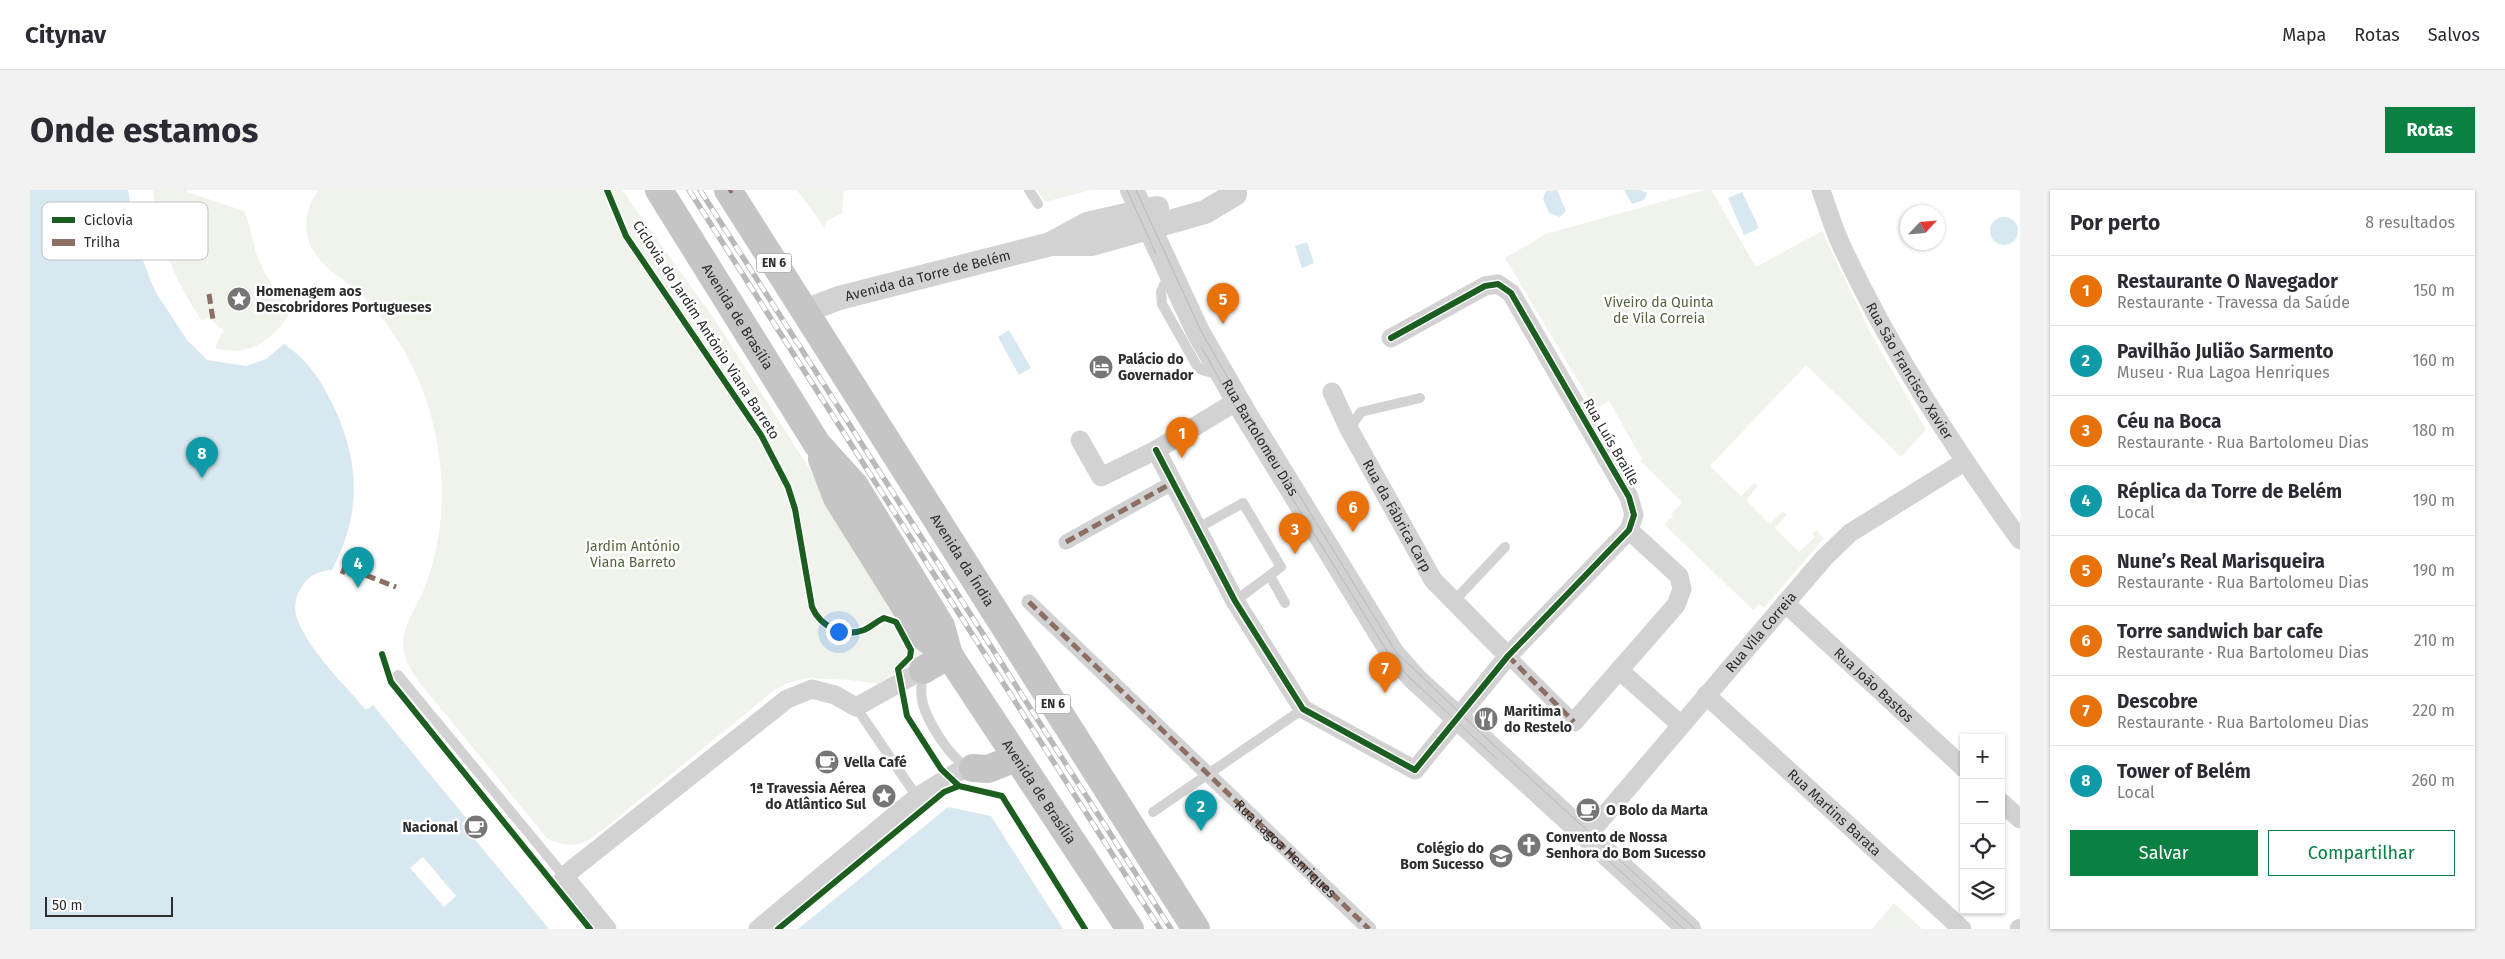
<!DOCTYPE html>
<html lang="pt">
<head>
<meta charset="utf-8">
<style>
	:root { --surface:#fff; --page:#f2f2f3; --text:#2b2b33; --muted:#7c7c81; --line:#e1e1e2; --accent:#0b8043 }
	body { margin:0; font-family:"Fira Sans",sans-serif; background:var(--page); color:var(--text) }
	.controls { position:absolute; right:15px; bottom:15px; display:grid; overflow:hidden; border-radius:0px; box-shadow:0 1px 4px #0004 }
	.controls button { width:45px; height:45px; display:grid; place-items:center; padding:0; border:0; border-bottom:1px solid var(--line); background:var(--surface); color:var(--text); font:25px sans-serif }
	.compass { position:absolute; left:1870px; top:15px; width:45px; height:45px; border-radius:50%; background:var(--surface); box-shadow:0 1px 4px #0004; rotate:64deg }
	.scale { position:absolute; left:15px; bottom:12px; width:128px; box-sizing:border-box; padding-left:5px; border:2px solid #2d2d2d; border-top:0; font-size:14px; line-height:18px; white-space:nowrap; color:#2d2d2d; -webkit-text-stroke:4px #fff; paint-order:stroke }
	.you { position:absolute; left:808px; top:441px; width:18px; height:18px; margin:-12px; border:4px solid #fff; border-radius:50%; background:#1a73e8; box-shadow:0 0 0 8px #1a73e833 }
	.badge { display:grid; place-items:center; width:32px; height:32px; border-radius:50%; background:var(--accent); color:#fff; font-size:16px; font-weight:700 }
	.pin { position:absolute; translate:-50% -41px; filter:drop-shadow(0 1px 2px #0008) }
	.pin::after { content:''; position:absolute; top:26px; width:18px; height:15px; background:inherit; clip-path:polygon(0 0,100% 0,50% 100%) }
	.list { margin:0; padding:0; list-style:none }
	h2 { display:flex; justify-content:space-between; align-items:center; height:65px; margin:0; padding:0 20px; font-size:21px }
	h2 small { font-size:16px; font-weight:400; color:var(--muted) }
	.list li { display:grid; grid-template-columns:32px 1fr auto; gap:15px; align-items:center; box-sizing:border-box; height:70px; padding:0 20px; border-top:1px solid var(--line) }
	.list b { display:block; font-size:19px; white-space:nowrap }
	.list p { margin:0; font-size:16px; white-space:nowrap; color:var(--muted) }
	.list em { font-size:16px; font-style:normal; color:var(--muted) }
	.actions { display:flex; gap:10px; padding:15px 20px }
	.actions a { flex:1; padding:11px 0; border:1px solid var(--accent); border-radius:0px; text-align:center; font-size:18px; color:var(--accent) }
	.actions .main { background:var(--accent); color:#fff }
	.icon { flex:none; width:28px; height:28px; fill:none; stroke:currentColor; stroke-width:2; stroke-linecap:round; stroke-linejoin:round }
	.map { position:relative; flex:none; width:1990px; height:739px; overflow:hidden; border-radius:0px }
	header { display:flex; align-items:center; gap:30px; box-sizing:border-box; height:70px; padding:0 25px; background:var(--surface); border-bottom:1px solid var(--line) }
	header strong { font-size:24px }
	nav { display:flex; gap:28px; margin-inline-start:auto; font-size:18px }
	.intro { display:flex; align-items:center; justify-content:space-between; box-sizing:border-box; height:120px; padding:0 30px }
	h1 { margin:0; font-size:35px }
	.button { padding:12px 22px; border-radius:0px; background:var(--accent); color:#fff; font-size:18px; font-weight:700 }
	main { display:flex; gap:30px; padding:0 30px }
	aside { flex:1; background:var(--surface); border-radius:0px; box-shadow:0 1px 4px #0004 }
	.map>svg:first-child { display:block }
</style>
</head>
<body>
<header>
<strong>Citynav</strong>
<nav><a>Mapa</a><a>Rotas</a><a>Salvos</a></nav>
</header>
<div class="intro"><h1>Onde estamos</h1><a class="button">Rotas</a></div>
<main>
<div class="map">
<svg width="1990" height="739" viewBox="0 0 1990 739">
	<rect width="100%" height="100%" fill="#fff"/>
	<path fill="#f0f3eb" d="M123 0H157V2L214 21C219 31 220 40 223 51 229 78 243 100 262 119 246 149 219 168 185 158L193 140 178 127 172 131C144 89 128 51 123 0Z
		M289 0H592L687 133 892 457 891 467 848 494 820 490 778 488 758 493 746 499 561 649C547 657 530 657 516 647L389 492C380 479 372 467 373 450 375 430 391 411 397 391 417 335 416 273 398 216 386 175 361 133 330 104 315 90 293 78 283 60 272 42 275 16 289 0Z
		M767 0H814L812 23 797 31 795 38Z
		M1007 0H1061L1015 12Z
		M1674 0H1681L1726 77 1792 41 1840 142 1896 240 1871 267 1776 175 1680 276 1711 306 1724 293 1728 296 1716 310 1740 334 1753 321 1757 325 1745 338 1769 362 1785 347 1782 344 1786 340 1794 348 1734 418 1729 414 1723 420 1634 334 1643 327 1641 324 1652 312 1610 270 1612 269 1579 211 1565 219 1475 68 1516 44Z
		M1864 713 1892 739H1842Z"/>
	<path fill="#d8e8f0" d="M0 0H98L106 53 125 101 157 150 177 170 216 176 236 169 254 154C278 170 290 189 303 215 330 272 332 323 302 380 288 381 279 385 271 398 265 406 263 421 268 431 282 464 313 493 336 520L343 515 437 629 432 634 519 739H0Z
		M1527 0 1536 21 1530 27 1519 23 1513 9 1516 1Z
		M1594 0H1611L1617 3 1614 10 1602 14Z
		M1712 2 1729 38 1714 45 1698 8Z
		M1960 41a14 14 0 1 1 28 0a14 14 0 1 1-28 0Z
		M1277 52 1284 73 1272 78 1265 56Z
		M979 140 1001 178 989 185 968 147Z
		M918 617 961 626 1033 739H768Z"/>
	<path fill="#fff" d="M393 667 426 706 414 717 380 678Z"/>
	<g fill="none" stroke-linecap="round" stroke-linejoin="round">
		<path stroke="#d2d2d2" stroke-width="10" d="M999 0 1008 14
			M1139 84 1131 102 1132 114 1167 176 1172 180 1190 185
			M1319 239 1331 222 1390 208
			M1168 338 1213 313 1251 377 1205 411
			M1240 386 1255 413
			M1424 411 1475 357
			M893 481C892 490 890 500 892 509 894 527 922 573 941 578
			M368 485 534 686
			M826 517 887 607
			M1123 622 1273 519"/>
		<path stroke="#d2d2d2" stroke-width="15" d="M1036 352 1144 292
			M999 412 1339 739
			M1478 466 1544 532"/>
		<g stroke="#d2d2d2" stroke-width="19">
			<path id="s1" d="M1791 0C1798 20 1804 41 1814 61 1862 163 1924 258 1990 350"/>
			<path id="s2" d="M1302 202 1319 239 1403 390 1478 466"/>
			<path d="M1050 250 1071 287 1126 260 1207 211"/>
			<path d="M1126 260 1205 411 1273 519 1385 580 1478 466 1599 340 1604 325 1599 307 1481 103 1468 94 1455 96 1361 148"/>
			<path id="s3" d="M1755 413 1934 578"/>
			<path d="M1589 480 1651 535"/>
			<path id="s4" d="M1676 505 1932 739"/>
			<path d="M1544 532 1646 415 1652 399 1649 386 1599 340"/>
			<path d="M1971 612 1990 629"/>
			<path id="s5" d="M1557 646 1794 368 1820 343 1934 272"/>
			<path d="M577 739 534 686 757 509 782 499 805 505 826 517 893 480"/>
			<path d="M728 739 887 607 927 582 943 578"/>
			<path d="M1989 739 1990 738"/>
		</g>
		<g stroke="#d2d2d2" stroke-width="24">
			<path id="s6" d="M1102 0 1168 142 1216 225 1363 464 1385 489 1659 739"/>
			<path d="M1022 53 1057 34 1127 18"/>
			<path id="s7" d="M775 121 809 108 1021 54H1062L1175 22 1205 4"/>
		</g>
		<g stroke="#c5c5c5" stroke-width="28">
			<path id="s8" d="M629 0 787 254 825 296 911 436 919 465 1100 739"/>
			<path id="s9" d="M698 0 1166 739"/>
			<path d="M792 269 807 308 894 447 919 465"/>
			<path d="M893 480 919 465"/>
			<path d="M943 578 958 579 986 568"/>
		</g>
		<path stroke="#b9b9b9" stroke-width="1" d="M1097 0 1126 64
			M1106 0 1171 141 1208 206 1366 462 1454 546 1665 739
			M1172 158 1203 213 1360 466 1379 487 1467 569
			M1578 670 1654 739"/>
		<defs>
			<path id="rail" d="M659 0 1130 739
				M670 0 1141 739"/>
		</defs>
		<use href="#rail" stroke="#b9b9b9" stroke-width="5.5"/>
		<use href="#rail" stroke="#fff" stroke-width="4" stroke-dasharray="11" stroke-linecap="butt"/>
		<g stroke="#8d6e63" stroke-width="5" stroke-dasharray="10 5" stroke-linecap="butt">
			<path d="M699 2 702 0"/>
			<path d="M179 104 183 130"/>
			<path d="M1036 352 1144 292"/>
			<path d="M312 384 315 377 366 397"/>
			<path id="s10" d="M999 412 1339 739"/>
			<path d="M1478 466 1544 532"/>
		</g>
		<defs>
			<path id="cycleway" d="M577 0 596 46 731 245 758 297 765 319 782 417C790 436 813 448 834 440 841 437 847 431 854 428L866 432 881 460 880 467 868 479 877 526 911 579 929 596
				M1126 260 1205 411 1273 519 1385 580 1478 466 1599 340 1604 325 1599 307 1481 103 1468 94 1455 96 1361 148
				M352 464 361 492 560 739
				M748 739 914 602 929 596 972 606 1055 739"/>
		</defs>
		<use href="#cycleway" stroke="#fff" stroke-width="9"/>
		<use href="#cycleway" stroke="#1b5e20" stroke-width="6"/>
	</g>
	<defs>
		<symbol id="sight-disc" viewBox="-11 -11 22 22"><circle r="9.5" fill="#767676" stroke="#fff"/><path d="M0-6L1.8-2.2L6-1.7L2.9 1.2L3.7 5.4L0 3.3L-3.7 5.4L-2.9 1.2L-6-1.7L-1.8-2.2Z" fill="#fff"/></symbol>
		<symbol id="hotel-disc" viewBox="-11 -11 22 22"><circle r="9.5" fill="#767676" stroke="#fff"/><path d="M-6-4.5h1.5V1H6V5H4.5V3h-9V5H-6ZM-4 0a1.8 1.8 0 1 1 3.6 0ZM.5 0V-2.5h3Q6-2.5 6 0Z" fill="#fff"/></symbol>
		<symbol id="restaurant-disc" viewBox="-11 -11 22 22"><circle r="9.5" fill="#767676" stroke="#fff"/><path d="M-5-6h1v4h1v-4h1v4h1v-4h1v5L-1.5 .5V6h-2V.5L-5-1ZM5-6V6H3V1.5H1.5Q1.5-4 5-6Z" fill="#fff"/></symbol>
		<symbol id="cafe-disc" viewBox="-11 -11 22 22"><circle r="9.5" fill="#767676" stroke="#fff"/><path d="M-5.5-4.5H6V0H3Q3 3.5 0 3.5H-2.5Q-5.5 3.5-5.5 0ZM3-3.2v2h1.7v-2ZM-6 4.5H4V6H-6Z" fill="#fff"/></symbol>
		<symbol id="church-disc" viewBox="-11 -11 22 22"><circle r="9.5" fill="#767676" stroke="#fff"/><path d="M-1.2-6h2.4v3.5h3.3v2.4h-3.3V6h-2.4V-.1h-3.3v-2.4h3.3Z" fill="#fff"/></symbol>
		<symbol id="school-disc" viewBox="-11 -11 22 22"><circle r="9.5" fill="#767676" stroke="#fff"/><path d="M0-5L7-2L0 1L-7-2ZM-4 1L0 2.5L4 1V4Q0 6-4 4Z" fill="#fff"/></symbol>
	</defs>
	<g fill-rule="evenodd">
		<use href="#sight-disc" x="195" y="95" width="28" height="28"/>
		<use href="#hotel-disc" x="1057" y="163" width="28" height="28"/>
		<use href="#restaurant-disc" x="1442" y="515" width="28" height="28"/>
		<use href="#cafe-disc" x="783" y="558" width="28" height="28"/>
		<use href="#sight-disc" x="840" y="592" width="28" height="28"/>
		<use href="#cafe-disc" x="1544" y="606" width="28" height="28"/>
		<use href="#cafe-disc" x="432" y="623" width="28" height="28"/>
		<use href="#church-disc" x="1485" y="641" width="28" height="28"/>
		<use href="#school-disc" x="1457" y="652" width="28" height="28"/>
	</g>
	<g text-anchor="middle" dominant-baseline="central" stroke-width="5" stroke-linejoin="round" paint-order="stroke">
		<g fill="#fff" stroke="#6c6c6c" stroke-width="1">
			<rect x="726.5" y="63.5" width="35" height="19" rx="4"/>
			<rect x="1005.5" y="504.5" width="35" height="19" rx="4"/>
		</g>
		<g font-size="12" font-weight="bold" fill="#2d2d2d">
			<text x="744" y="73">EN 6</text>
			<text x="1023" y="514">EN 6</text>
		</g>
		<g font-size="14" fill="#2d2d2d" stroke="#fff">
			<text stroke="none"><textPath href="#s7" startOffset="128">Avenida da Torre de Belém</textPath></text>
			<text stroke="none"><textPath href="#s8" startOffset="149">Avenida de Brasília</textPath></text>
			<text transform="translate(676 140) rotate(57)">Ciclovia do Jardim António Viana Barreto</text>
			<text stroke="none"><textPath href="#s1" startOffset="202">Rua São Francisco Xavier</textPath></text>
			<text stroke="none"><textPath href="#s6" startOffset="279">Rua Bartolomeu Dias</textPath></text>
			<text transform="translate(1581 252) rotate(60)">Rua Luís Braille</text>
			<text stroke="none"><textPath href="#s2" startOffset="140">Rua da Fábrica Carp</textPath></text>
			<text stroke="none"><textPath href="#s9" startOffset="438">Avenida da Índia</textPath></text>
			<text stroke="none"><textPath href="#s5" startOffset="268">Rua Vila Correia</textPath></text>
			<text stroke="none"><textPath href="#s3" startOffset="121">Rua João Bastos</textPath></text>
			<text stroke="none"><textPath href="#s8" startOffset="714">Avenida de Brasília</textPath></text>
			<text stroke="none"><textPath href="#s4" startOffset="174">Rua Martins Barata</textPath></text>
			<text stroke="none"><textPath href="#s10" startOffset="356">Rua Lagoa Henriques</textPath></text>
		</g>
		<g font-size="14" font-weight="bold" fill="#2d2d2d" stroke="#fff" text-anchor="start">
			<text x="226" y="101">Homenagem aos<tspan x="226" dy="16">Descobridores Portugueses</tspan></text>
			<text x="1088" y="169">Palácio do<tspan x="1088" dy="16">Governador</tspan></text>
			<text x="1474" y="521">Maritima<tspan x="1474" dy="16">do Restelo</tspan></text>
			<text x="814" y="572">Vella Café</text>
			<text x="836" y="598" text-anchor="end">1ª Travessia Aérea<tspan x="836" dy="16">do Atlântico Sul</tspan></text>
			<text x="1576" y="620">O Bolo da Marta</text>
			<text x="428" y="637" text-anchor="end">Nacional</text>
			<text x="1516" y="647">Convento de Nossa<tspan x="1516" dy="16">Senhora do Bom Sucesso</tspan></text>
			<text x="1454" y="658" text-anchor="end">Colégio do<tspan x="1454" dy="16">Bom Sucesso</tspan></text>
		</g>
		<g font-size="14" fill="#52653d" stroke="#fff">
			<text x="1629" y="112">Viveiro da Quinta<tspan x="1629" dy="16">de Vila Correia</tspan></text>
			<text x="603" y="356">Jardim António<tspan x="603" dy="16">Viana Barreto</tspan></text>
		</g>
	</g>
	<rect x="12" y="12" width="166" height="58" rx="8" fill="#fff" stroke="#c0c0c0" stroke-width="1"/>
	<rect x="22" y="27" width="23" height="6" fill="#1b5e20"/>
	<rect x="22" y="49" width="23" height="7" fill="#8d6e63"/>
	<g font-size="14" fill="#2d2d2d">
		<text x="54" y="35">Ciclovia</text>
		<text x="54" y="57">Trilha</text>
	</g>
</svg>
<div class="controls">
<button>+</button>
<button>−</button>
<button><svg class="icon" aria-label="locate" viewBox="0 0 24 24"><circle cx="12" cy="12" r="6"/><path d="M12 2v4M12 18v4M2 12h4M18 12h4"/></svg></button>
<button><svg class="icon" aria-label="layers" viewBox="0 0 24 24"><path d="M12 4l9 5-9 5-9-5zM3 14l9 5 9-5"/></svg></button>
</div>
<svg class="compass" viewBox="-18 -18 36 36"><path d="M0-13l5 13h-10z" fill="#e53935"/><path d="M0 13l5-13h-10z" fill="#7c7c81"/></svg>
<div class="scale">50 m</div>
<div class="you"></div>
<div class="pin badge" style="left:1152px;top:268px;background:#e8710a">1</div>
<div class="pin badge" style="left:1171px;top:641px;background:#0f9aa8">2</div>
<div class="pin badge" style="left:1265px;top:364px;background:#e8710a">3</div>
<div class="pin badge" style="left:328px;top:398px;background:#0f9aa8">4</div>
<div class="pin badge" style="left:1193px;top:134px;background:#e8710a">5</div>
<div class="pin badge" style="left:1323px;top:342px;background:#e8710a">6</div>
<div class="pin badge" style="left:1355px;top:503px;background:#e8710a">7</div>
<div class="pin badge" style="left:172px;top:288px;background:#0f9aa8">8</div>
</div>
<aside>
<h2>Por perto<small>8 resultados</small></h2>
<ul class="list">
<li><span class="badge" style="background:#e8710a">1</span><div><b>Restaurante O Navegador</b><p>Restaurante · Travessa da Saúde</p></div><em>150 m</em></li>
<li><span class="badge" style="background:#0f9aa8">2</span><div><b>Pavilhão Julião Sarmento</b><p>Museu · Rua Lagoa Henriques</p></div><em>160 m</em></li>
<li><span class="badge" style="background:#e8710a">3</span><div><b>Céu na Boca</b><p>Restaurante · Rua Bartolomeu Dias</p></div><em>180 m</em></li>
<li><span class="badge" style="background:#0f9aa8">4</span><div><b>Réplica da Torre de Belém</b><p>Local</p></div><em>190 m</em></li>
<li><span class="badge" style="background:#e8710a">5</span><div><b>Nune’s Real Marisqueira</b><p>Restaurante · Rua Bartolomeu Dias</p></div><em>190 m</em></li>
<li><span class="badge" style="background:#e8710a">6</span><div><b>Torre sandwich bar cafe</b><p>Restaurante · Rua Bartolomeu Dias</p></div><em>210 m</em></li>
<li><span class="badge" style="background:#e8710a">7</span><div><b>Descobre</b><p>Restaurante · Rua Bartolomeu Dias</p></div><em>220 m</em></li>
<li><span class="badge" style="background:#0f9aa8">8</span><div><b>Tower of Belém</b><p>Local</p></div><em>260 m</em></li>
</ul>
<div class="actions"><a class="main">Salvar</a><a>Compartilhar</a></div>
</aside>
</main>
</body>
</html>
